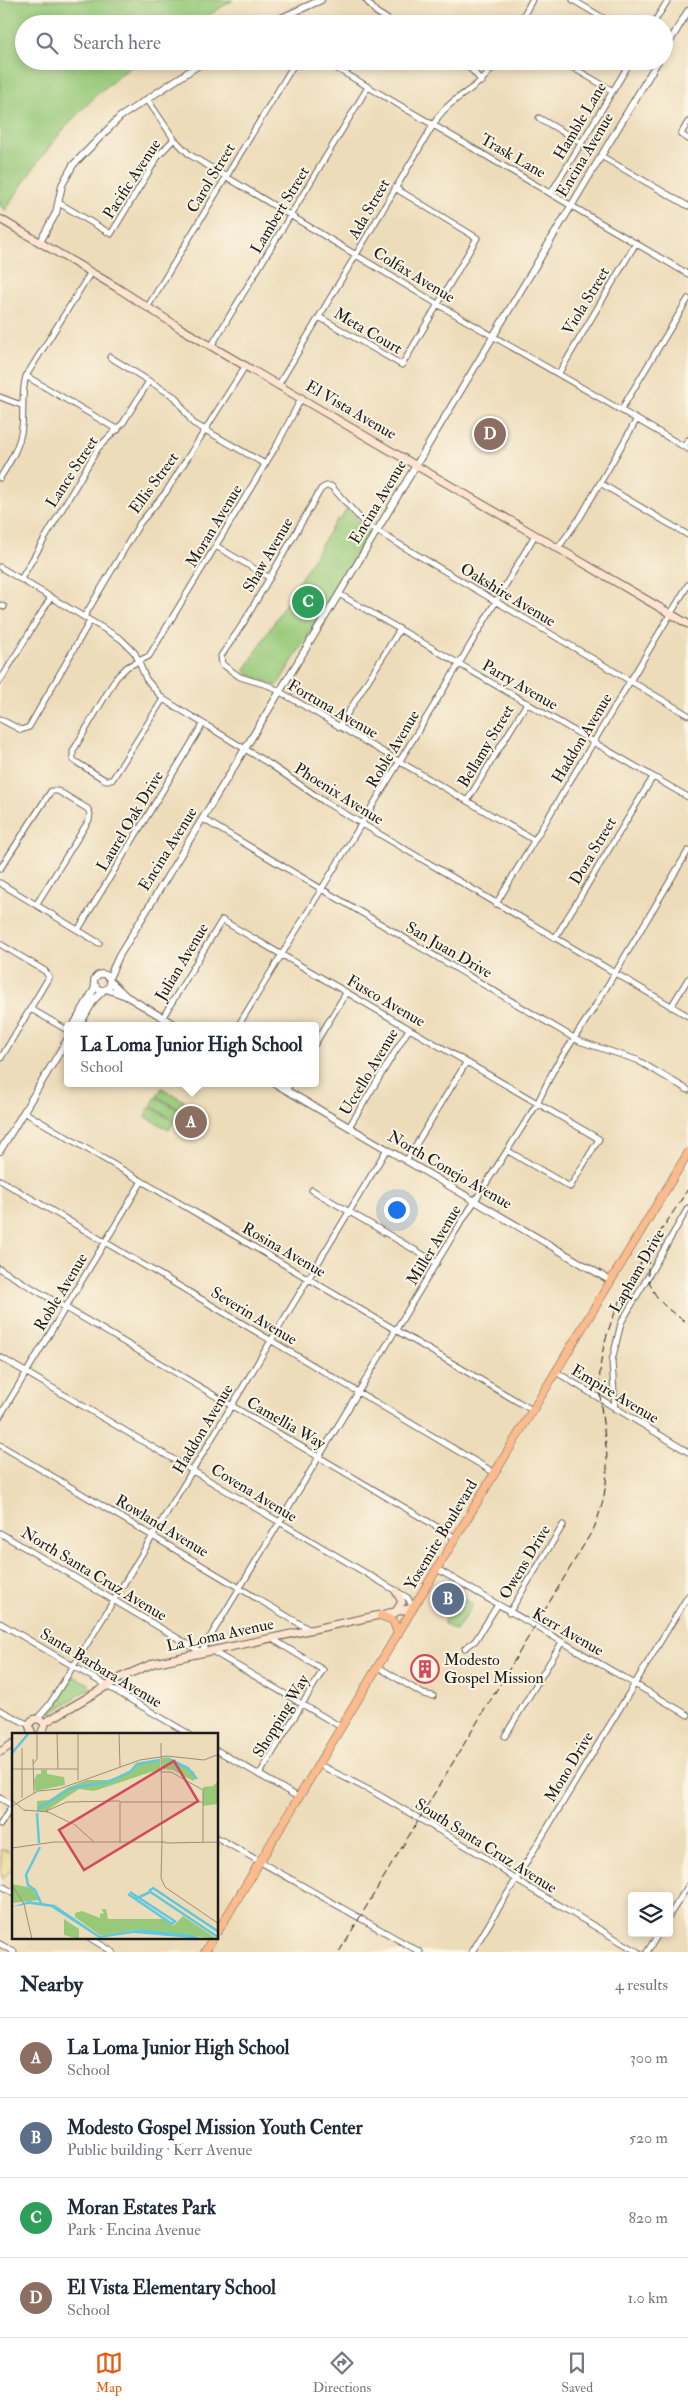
<!DOCTYPE html>
<html lang="en">
<head>
<meta charset="utf-8">
<style>
	:root { --surface:#fff; --page:#f2f2f3; --text:#1f2937; --muted:#747a83; --line:#e0e1e3; --accent:#ea580c }
	body { margin:0; font-family:"IM FELL Double Pica",serif; background:var(--page); color:var(--text) }
	.controls { position:absolute; right:15px; bottom:15px; display:grid; overflow:hidden; border-radius:5px; box-shadow:0 2px 8px #0003 }
	.controls button { width:45px; height:45px; display:grid; place-items:center; padding:0; border:0; border-bottom:1px solid var(--line); background:var(--surface); color:var(--text); font:25px sans-serif }
	.you { position:absolute; left:396px; top:1209px; width:18px; height:18px; margin:-12px; border:4px solid #fff; border-radius:50%; background:#1a73e8; box-shadow:0 0 0 8px #1a73e833 }
	.badge { display:grid; place-items:center; width:32px; height:32px; border-radius:50%; background:var(--accent); color:#fff; font-size:16px; font-weight:700 }
	.pin { position:absolute; translate:-50% -50%; border:2px solid #fff; box-shadow:0 1px 5px #0006 }
	.popup { position:absolute; left:64px; top:1022px; width:255px; height:65px; box-sizing:border-box; display:grid; place-content:center; border-radius:5px; background:var(--surface); filter:drop-shadow(0 1px 4px #0005); font-size:16px; white-space:nowrap; color:var(--muted) }
	.popup b { font-size:19px; color:var(--text) }
	.popup::after { content:''; position:absolute; left:50%; top:100%; margin-left:-10px; border:10px solid transparent; border-top-color:var(--surface) }
	.list { margin:0; padding:0; list-style:none }
	h2 { display:flex; justify-content:space-between; align-items:center; height:65px; margin:0; padding:0 20px; font-size:21px }
	h2 small { font-size:16px; font-weight:400; color:var(--muted) }
	.list li { display:grid; grid-template-columns:32px 1fr auto; gap:15px; align-items:center; box-sizing:border-box; height:80px; padding:0 20px; border-top:1px solid var(--line) }
	.list b { display:block; font-size:19px; white-space:nowrap }
	.list p { margin:0; font-size:16px; white-space:nowrap; color:var(--muted) }
	.list em { font-size:16px; font-style:normal; color:var(--muted) }
	.icon { flex:none; width:28px; height:28px; fill:none; stroke:currentColor; stroke-width:2; stroke-linecap:round; stroke-linejoin:round }
	.map { position:relative; flex:none; width:688px; height:1952px; overflow:hidden }
	.search { position:absolute; background:var(--surface); box-shadow:0 2px 8px #0003; left:15px; right:15px; top:15px; height:55px; display:flex; align-items:center; gap:12px; box-sizing:border-box; padding:0 18px; border-radius:28px; color:var(--muted); font-size:19px }
	.sheet { height:385px; background:var(--surface) }
	nav { display:flex; justify-content:space-around; align-items:center; box-sizing:border-box; height:70px; border-top:1px solid var(--line); background:var(--surface); font-size:14px; color:var(--muted) }
	nav a { display:grid; justify-items:center; gap:2px }
	nav .on { color:var(--accent) }
	.map>svg:first-child { display:block }
</style>
</head>
<body>
<div class="map">
<svg width="688" height="1952" viewBox="0 0 688 1952">
	<rect width="100%" height="100%" fill="#fcf5e5"/>
	<filter id="ink" filterUnits="userSpaceOnUse"><feTurbulence type="fractalNoise" baseFrequency=".02" numOctaves="2"/><feDisplacementMap in="SourceGraphic" scale="10" xChannelSelector="R" yChannelSelector="G"/><feConvolveMatrix kernelMatrix="1 2 1 2 8 2 1 2 1" color-interpolation-filters="sRGB"/></filter>
	<filter id="wash" filterUnits="userSpaceOnUse"><feTurbulence type="fractalNoise" baseFrequency=".0096" numOctaves="4" result="noise"/><feDisplacementMap in="SourceGraphic" scale="20" xChannelSelector="R" yChannelSelector="G"/><feGaussianBlur stdDeviation="1.12" result="paint"/><feColorMatrix in="noise" values="0 0 0 0 0 0 0 0 0 0 0 0 0 0 0 0 0 1.4 0 .05"/><feComposite in="paint" operator="in"/></filter>
	<g filter="url(#wash)">
		<rect width="100%" height="100%" fill="#eddcb9"/>
		<path fill="#97c979" stroke="#5a724a" d="M0 0H233L195 24H24V61H139C81 102 43 150 6 210L0 206Z
			M347 509 371 533 277 686 247 674 245 670 337 519 340 520Z
			M162 1088 186 1102 181 1110 157 1096Z
			M156 1097 180 1111 175 1120 151 1106Z
			M150 1107 174 1121 169 1130 145 1116Z
			M461 1597 473 1604 456 1631 443 1623Z
			M73 1676 89 1684 90 1688 52 1713 50 1711Z"/>
		<path fill="#eeda9e" stroke="#857b5d" d="M0 1850 8 1851 14 1857 13 1868 2 1878Z"/>
		<g fill="none" stroke-linecap="round" stroke-linejoin="round">
			<path stroke="#60c7dd" stroke-width="1" d="M0 2 3 0"/>
		</g>
	</g>
	<g filter="url(#ink)">
		<g fill="none" stroke-linecap="round" stroke-linejoin="round">
			<defs>
				<path id="minor" d="M366 0 376 12 395 24
					M573 0 613 24
					M519 24 532 0
					M653 24 668 0
					M324 61 688 274
					M460 61 474 72 482 82
					M570 66 613 91
					M147 99 174 139 190 155 439 305 688 449
					M539 118 582 143
					M688 122 681 134 688 139
					M601 156 688 206
					M551 193 631 61
					M59 203 111 234 159 155 174 139
					M147 308 296 61
					M319 317 402 365 477 238 395 188
					M212 345 368 87
					M110 357 175 397 193 423 265 464
					M559 373 636 243
					M26 376 118 430
					M279 384 438 117C457 92 479 91 497 61
					M0 397 21 405
					M621 410 688 299
					M684 447 688 440
					M0 478C10 462 20 446 22 427 24 409 21 394 26 376L91 272
					M600 483 688 535
					M216 546 270 578
					M558 548 581 516 637 419
					M0 567 121 639 135 653 146 679 163 699 268 763 325 802 688 1016
					M21 579 98 448 123 423 149 381
					M339 594 688 797
					M0 605 4 607
					M84 617 140 523 166 492 246 365
					M0 681 51 597
					M163 699 112 780H105L73 760V751L116 678 127 667 149 656 278 443 302 397
					M0 719 21 730 29 727 90 621
					M339 727 400 629
					M467 801 527 703
					M203 819 579 1041 637 1060 688 1090
					M534 840 270 686 240 677 222 664 221 656 244 622 321 489 326 486H331L365 524 688 715
					M0 869 51 791H58L88 809 90 814 89 820 36 905
					M0 883 99 943
					M496 904 688 585
					M78 930 203 724
					M555 938 653 777
					M0 944 45 971 49 977 1 1058
					M671 1007 688 979
					M31 1009 67 1030
					M163 1017 222 920 599 1139 570 1187 508 1151
					M238 1026 459 664 535 535
					M315 1044 346 993
					M286 1090 291 1083
					M24 1112 532 1410
					M349 1127 409 1029
					M406 1161 466 1063
					M0 1180 495 1473
					M312 1190 437 1263
					M0 1269 456 1538
					M0 1357 408 1598 413 1608
					M556 1372 688 1452
					M615 1409 612 1361 621 1323 688 1208
					M0 1416 142 1181
					M0 1445 310 1630
					M0 1533 201 1652 455 1232 537 1104 554 1069 594 1008 688 851
					M437 1569 688 1715
					M509 1613 563 1525
					M0 1623 189 1734
					M465 1648 475 1641 497 1606
					M212 1651 341 1727
					M378 1667 423 1694 433 1696
					M0 1710 29 1725
					M37 1719 49 1705 94 1633 387 1149
					M505 1736 562 1642
					M218 1751 298 1797
					M318 1764 377 1794 483 1856 516 1880 638 1952
					M259 1775 323 1670 271 1638
					M0 1798 12 1805
					M0 1825 14 1803
					M218 1838 420 1952
					M0 1885 14 1893
					M669 1916 688 1886
					M90 1938 113 1952
					M0 1944 14 1952
					M472 1952 688 1596
					M647 1952 659 1933"/>
				<path id="tertiary" d="M268 24 321 0
					M664 51 688 11
					M40 242 56 213 62 185 73 165 120 117 205 61
					M94 982a8 8 0 1 1 16 0a8 8 0 1 1-16 0Z
					M109 978 119 956 339 594 658 61
					M110 981 125 995
					M106 989 126 996 177 1026
					M73 1026 96 986
					M79 1026 94 1000 104 990
					M274 1083 611 1281
					M0 1151 67 1040"/>
				<path id="secondary" d="M0 219 116 287 180 328 688 624
					M395 1613 402 1602 396 1591
					M44 1723 124 1676 154 1663 413 1608
					M32 1734 29 1725C32 1717 41 1717 45 1725L41 1734
					M0 1752 14 1743"/>
				<path id="primary" d="M381 1616 393 1620 398 1634
					M218 1931 688 1153
					M205 1952 213 1938"/>
			</defs>
			<use href="#minor" stroke="#655f53" stroke-width="7"/>
			<use href="#tertiary" stroke="#655f53" stroke-width="8"/>
			<use href="#secondary" stroke="#655f53" stroke-width="9"/>
			<use href="#primary" stroke="#655f53" stroke-width="9"/>
			<use href="#minor" stroke="#fff" stroke-width="5"/>
			<use href="#tertiary" stroke="#fff" stroke-width="6"/>
			<use href="#secondary" stroke="#fde4d1" stroke-width="7"/>
			<use href="#primary" stroke="#fbbb8d" stroke-width="8"/>
			<path stroke="#1c1c1c" stroke-width="1" stroke-dasharray="8 4" stroke-linecap="butt" d="M650 1256C641 1288 663 1308 688 1323
				M339 1952 594 1528C603 1506 608 1483 607 1458 605 1430 598 1400 600 1371 604 1308 655 1242 688 1189"/>
		</g>
	</g>
	<defs>
		<symbol id="building-ring" viewBox="-11 -11 22 22"><circle r="9.5" fill="#fcf5e5" stroke="#d1495b" stroke-width="1.5"/><path d="M-4-6H4V6H1V3H-1V6H-4ZM-2.5-4.3h1.7v1.8h-1.7ZM.8-4.3h1.7v1.8H.8ZM-2.5-1h1.7V.8h-1.7ZM.8-1h1.7V.8H.8Z" fill="#d1495b"/></symbol>
	</defs>
	<g fill-rule="evenodd">
		<use href="#building-ring" x="409" y="1653" width="32" height="32"/>
	</g>
	<g text-anchor="middle" dominant-baseline="central" stroke-width="4" stroke-linejoin="round" paint-order="stroke">
		<g font-size="16" fill="#1c1c1c" stroke="#fcf5e5">
			<text transform="translate(580 121) rotate(-59)">Hamble Lane</text>
			<text transform="translate(585 155) rotate(-59)">Encina Avenue</text>
			<text transform="translate(513 156) rotate(30)">Trask Lane</text>
			<text transform="translate(211 178) rotate(-59)">Carol Street</text>
			<text transform="translate(132 179) rotate(-57)">Pacific Avenue</text>
			<text transform="translate(369 209) rotate(-60)">Ada Street</text>
			<text transform="translate(280 210) rotate(-59)">Lambert Street</text>
			<text transform="translate(414 275) rotate(31)">Colfax Avenue</text>
			<text transform="translate(586 301) rotate(-59)">Viola Street</text>
			<text transform="translate(368 331) rotate(30)">Meta Court</text>
			<text transform="translate(351 410) rotate(30)">El Vista Avenue</text>
			<text transform="translate(72 472) rotate(-57)">Lance Street</text>
			<text transform="translate(154 483) rotate(-54)">Ellis Street</text>
			<text transform="translate(378 502) rotate(-59)">Encina Avenue</text>
			<text transform="translate(214 526) rotate(-59)">Moran Avenue</text>
			<text transform="translate(268 555) rotate(-60)">Shaw Avenue</text>
			<text transform="translate(508 595) rotate(31)">Oakshire Avenue</text>
			<text transform="translate(520 685) rotate(30)">Parry Avenue</text>
			<text transform="translate(333 709) rotate(30)">Fortuna Avenue</text>
			<text transform="translate(582 738) rotate(-59)">Haddon Avenue</text>
			<text transform="translate(486 746) rotate(-59)">Bellamy Street</text>
			<text transform="translate(393 749) rotate(-59)">Roble Avenue</text>
			<text transform="translate(339 794) rotate(32)">Phoenix Avenue</text>
			<text transform="translate(130 821) rotate(-59)">Laurel Oak Drive</text>
			<text transform="translate(168 849) rotate(-58)">Encina Avenue</text>
			<text transform="translate(593 851) rotate(-59)">Dora Street</text>
			<text transform="translate(449 950) rotate(30)">San Juan Drive</text>
			<text transform="translate(182 962) rotate(-59)">Julian Avenue</text>
			<text transform="translate(386 1001) rotate(30)">Fusco Avenue</text>
			<text transform="translate(369 1072) rotate(-59)">Uccello Avenue</text>
			<text transform="translate(450 1170) rotate(30)">North Conejo Avenue</text>
			<text transform="translate(434 1245) rotate(-59)">Miller Avenue</text>
			<text transform="translate(284 1250) rotate(30)">Rosina Avenue</text>
			<text transform="translate(637 1271) rotate(-60)">Lapham Drive</text>
			<text transform="translate(61 1292) rotate(-59)">Roble Avenue</text>
			<text transform="translate(254 1316) rotate(31)">Severin Avenue</text>
			<text transform="translate(615 1394) rotate(31)">Empire Avenue</text>
			<text transform="translate(286 1423) rotate(30)">Camellia Way</text>
			<text transform="translate(203 1429) rotate(-59)">Haddon Avenue</text>
			<text transform="translate(254 1493) rotate(31)">Covena Avenue</text>
			<text transform="translate(162 1526) rotate(31)">Rowland Avenue</text>
			<text transform="translate(441 1535) rotate(-59)">Yosemite Boulevard</text>
			<text transform="translate(525 1562) rotate(-59)">Owens Drive</text>
			<text transform="translate(94 1574) rotate(31)">North Santa Cruz Avenue</text>
			<text transform="translate(568 1632) rotate(30)">Kerr Avenue</text>
			<text transform="translate(220 1635) rotate(-12)">La Loma Avenue</text>
			<text transform="translate(101 1668) rotate(31)">Santa Barbara Avenue</text>
			<text transform="translate(281 1716) rotate(-59)">Shopping Way</text>
			<text transform="translate(569 1767) rotate(-59)">Mono Drive</text>
			<text transform="translate(486 1846) rotate(32)">South Santa Cruz Avenue</text>
		</g>
		<g font-size="16" fill="#1c1c1c" stroke="#fcf5e5" text-anchor="start">
			<text x="444" y="1660">Modesto<tspan x="444" dy="18">Gospel Mission</tspan></text>
		</g>
	</g>
	<g transform="translate(12 1733)">
		<rect width="206" height="206" fill="#eddcb9"/>
		<path d="M156 24 182 39 184 45 181 48 161 37 150 36V25ZM148 28V36L82 58 67 56 34 78H25V68L37 67 55 55 75 47H96L116 40 127 31ZM29 37H35V41L52 44 53 52 23 58 22 47 25 41H29ZM206 48V71L191 73V54L201 53ZM0 151 20 155 27 167 0 170ZM89 176H94L96 186H151L161 193 171 183 205 206 127 196 89 203 63 184V180L70 178 93 187 88 185V181L92 180ZM52 186 67 196V206L52 202Z" fill="#97c979"/>
		<path d="M17 168 43 172 88 203 128 196 181 202 190 206 122 200 87 205 39 174 17 171 0 174Z" fill="#60c7dd"/>
		<path fill="none" stroke="#60c7dd" stroke-width="2.5" d="M0 20 17 0M157 26 176 35 185 46M26 76 59 55 97 49 119 38 125 31 148 27M25 80 27 110M28 114 14 142 16 152 23 157 29 170M137 158 141 155 207 199M137 158 207 205M118 159 164 189M116 161 160 191 163 188M123 166 138 159"/>
		<path fill="none" stroke="#998f7a" stroke-width="1" d="M45 0 46 36M66 0V47M107 0 108 34M149 10 150 110M10 15V65M21 26 22 60M21 31 25 26V0M0 36H66M149 39H159L191 57V109M0 67 13 78M108 69H191M108 69V109M0 73 26 58 47 56 128 27 155 23 192 27 207 21M12 77 36 79M34 78 55 69 108 68M34 78 61 91M62 91 82 109M150 108 149 145 153 154 207 191M153 110 207 109M0 115 42 109H154M0 152 12 171 20 206"/>
		<path fill="#d1495b" fill-opacity="0.15" stroke="#d1495b" stroke-width="2.5" d="M162 28 186 68 72 137 47 97Z"/>
		<rect width="206" height="206" fill="none" stroke="#1c1c1c" stroke-width="2.5"/>
	</g>
</svg>
<div class="controls">
<button><svg class="icon" aria-label="layers" viewBox="0 0 24 24"><path d="M12 4l9 5-9 5-9-5zM3 14l9 5 9-5"/></svg></button>
</div>
<div class="you"></div>
<div class="pin badge" style="left:191px;top:1122px;background:#8d6e63">A</div>
<div class="popup"><b>La Loma Junior High School</b>School</div>
<div class="pin badge" style="left:448px;top:1599px;background:#5c6f8a">B</div>
<div class="pin badge" style="left:308px;top:602px;background:#2e9e5b">C</div>
<div class="pin badge" style="left:490px;top:434px;background:#8d6e63">D</div>
<div class="search"><svg class="icon" aria-label="search" viewBox="0 0 24 24"><circle cx="10" cy="10" r="6"/><path d="M15 15l6 6"/></svg>Search here</div>
</div>
<section class="sheet">
<h2>Nearby<small>4 results</small></h2>
<ul class="list">
<li><span class="badge" style="background:#8d6e63">A</span><div><b>La Loma Junior High School</b><p>School</p></div><em>300 m</em></li>
<li><span class="badge" style="background:#5c6f8a">B</span><div><b>Modesto Gospel Mission Youth Center</b><p>Public building · Kerr Avenue</p></div><em>520 m</em></li>
<li><span class="badge" style="background:#2e9e5b">C</span><div><b>Moran Estates Park</b><p>Park · Encina Avenue</p></div><em>820 m</em></li>
<li><span class="badge" style="background:#8d6e63">D</span><div><b>El Vista Elementary School</b><p>School</p></div><em>1.0 km</em></li>
</ul>
</section>
<nav>
<a class="on"><svg class="icon" aria-label="map" viewBox="0 0 24 24"><path d="M3 6l6-2 6 2 6-2v14l-6 2-6-2-6 2zM9 4v14M15 6v14"/></svg>Map</a>
<a><svg class="icon" aria-label="directions" viewBox="0 0 24 24"><path d="M12 3l9 9-9 9-9-9zM9 14v-3h6M13 9l2 2-2 2"/></svg>Directions</a>
<a><svg class="icon" aria-label="saved" viewBox="0 0 24 24"><path d="M7 4h10v16l-5-4-5 4z"/></svg>Saved</a>
</nav>
</body>
</html>
